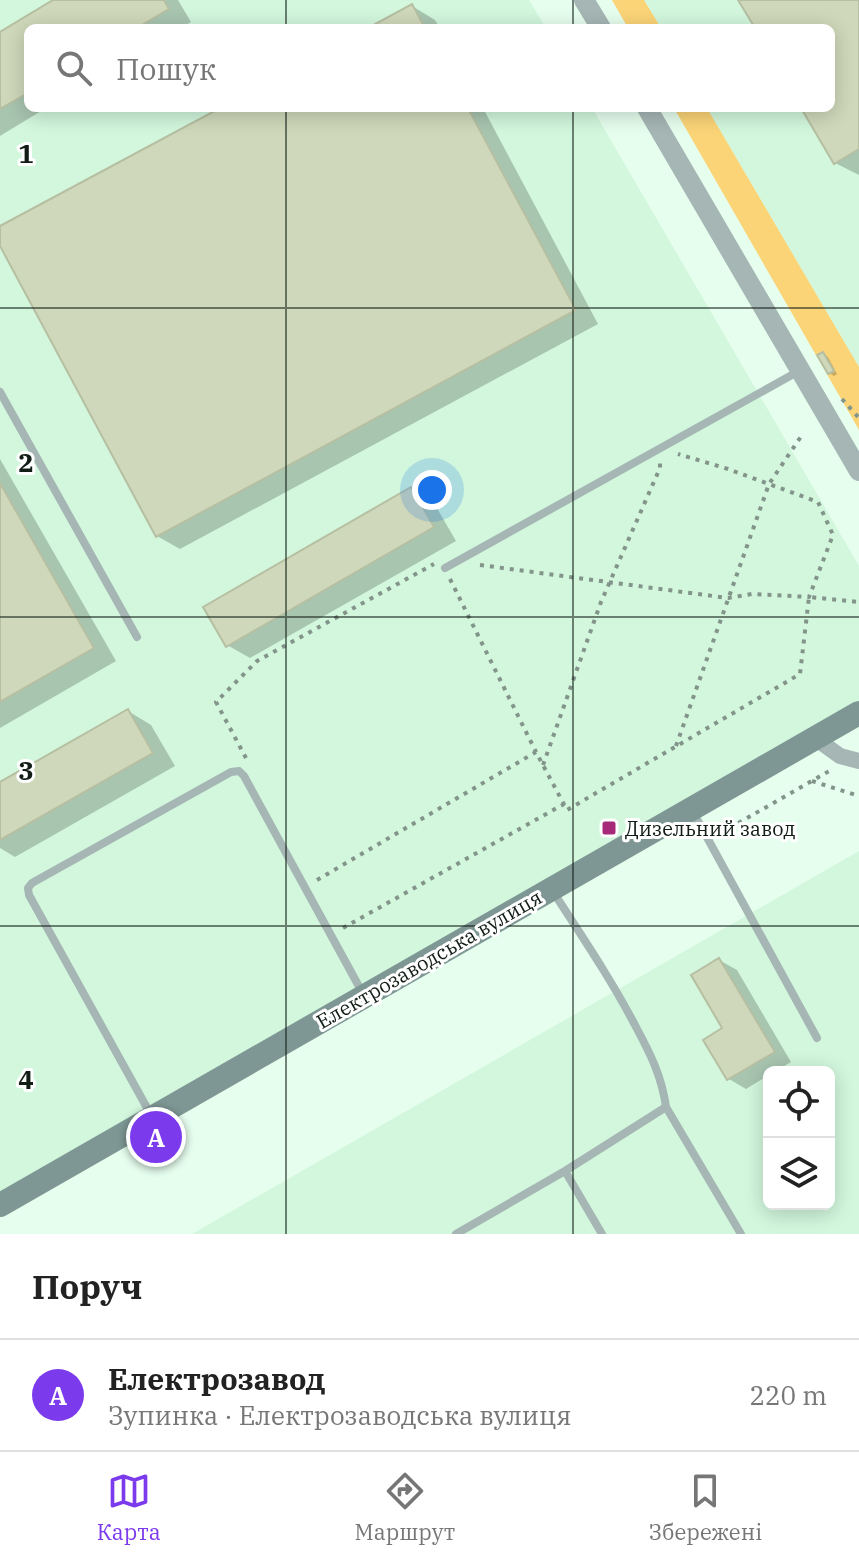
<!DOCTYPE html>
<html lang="uk">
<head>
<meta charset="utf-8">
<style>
	:root { --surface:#fff; --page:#f6f6f6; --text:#222; --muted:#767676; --line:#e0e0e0; --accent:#7c3aed }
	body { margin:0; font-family:"IBM Plex Serif",serif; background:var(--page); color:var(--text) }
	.controls { position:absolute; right:24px; bottom:24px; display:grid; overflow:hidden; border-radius:12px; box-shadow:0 4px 20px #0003 }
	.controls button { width:72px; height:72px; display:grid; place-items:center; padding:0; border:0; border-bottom:2px solid var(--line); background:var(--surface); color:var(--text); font:40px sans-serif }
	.you { position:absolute; left:432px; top:490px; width:28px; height:28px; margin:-20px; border:6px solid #fff; border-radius:50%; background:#1a73e8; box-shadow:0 0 0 12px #1a73e833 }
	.badge { display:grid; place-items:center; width:52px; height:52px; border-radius:50%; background:var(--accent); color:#fff; font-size:26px; font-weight:700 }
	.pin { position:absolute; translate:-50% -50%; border:4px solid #fff; box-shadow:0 2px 8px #0006 }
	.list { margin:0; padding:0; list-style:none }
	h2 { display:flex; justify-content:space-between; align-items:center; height:104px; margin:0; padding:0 32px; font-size:34px }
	h2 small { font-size:26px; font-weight:400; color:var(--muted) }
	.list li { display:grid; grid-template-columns:52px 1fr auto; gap:24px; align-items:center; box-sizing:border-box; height:112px; padding:0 32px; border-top:2px solid var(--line) }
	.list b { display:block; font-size:30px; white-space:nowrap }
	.list p { margin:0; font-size:26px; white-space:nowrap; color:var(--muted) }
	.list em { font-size:26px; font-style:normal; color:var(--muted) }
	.icon { flex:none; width:44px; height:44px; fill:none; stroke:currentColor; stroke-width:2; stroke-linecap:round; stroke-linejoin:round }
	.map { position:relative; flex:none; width:859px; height:1234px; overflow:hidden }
	.search { position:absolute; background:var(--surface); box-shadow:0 4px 20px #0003; left:24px; right:24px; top:24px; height:88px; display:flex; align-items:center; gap:20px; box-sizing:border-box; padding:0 28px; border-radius:12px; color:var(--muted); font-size:30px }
	.sheet { height:216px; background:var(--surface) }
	nav { display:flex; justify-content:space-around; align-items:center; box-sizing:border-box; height:112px; border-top:2px solid var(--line); background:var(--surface); font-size:22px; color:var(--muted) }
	nav a { display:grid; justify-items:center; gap:4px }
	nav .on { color:var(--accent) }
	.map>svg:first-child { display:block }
</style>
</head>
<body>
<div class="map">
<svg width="859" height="1234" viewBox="0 0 859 1234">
	<rect width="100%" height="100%" fill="#e6feee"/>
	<path fill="#d2f7dd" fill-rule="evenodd" d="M0 0H529L546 28H28V108H592L859 566V713L0 1205Z
		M644 0H859V367L707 108H831V28H661Z
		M859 851V1234H192L617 990ZM769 1072H829V1204H769Z"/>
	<path fill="#fbd477" d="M612 0H644L661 28H628Z
		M674 108H707L859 367V430Z"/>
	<path fill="#0003" d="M57 0H178L191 22 181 28H28V108H46L0 136V34Z
		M741 0H859V175L835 163 803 108H831V28H757Z
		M412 6 435 20 440 28H372Z
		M224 108H483L598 324 180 549 157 536 0 241V229Z
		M823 354 828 357 837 374 834 376 829 373Z
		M0 459 116 661 0 728Z
		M412 490 434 503 456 541 250 658 227 645Z
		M128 711 151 725 175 766 15 857 0 848V784Z
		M719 960 737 970 791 1062 774 1072H769V1075L746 1089 729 1079Z"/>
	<path fill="#cfd8ba" stroke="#b6bfa2" stroke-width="2" d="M53 0H164L169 9 137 28H28V93L0 109V32Z
		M738 0H859V149L834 164 801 108H831V28H755Z
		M412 4 425 28H368Z
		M220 108H468L576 310 156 537 0 246V226Z
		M823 352 834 371 828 374 817 355Z
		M0 483 94 648 0 702Z
		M411 487 434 527 226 647 203 607Z
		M128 709 153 753 0 840V782Z
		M719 958 775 1052 727 1080 703 1040 722 1028 691 975Z"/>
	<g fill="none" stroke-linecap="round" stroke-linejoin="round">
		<path stroke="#83958a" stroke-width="4" stroke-dasharray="4 6" stroke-linecap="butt" d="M842 399 859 418
			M480 565 728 598 752 594 809 597 833 535 818 502 728 469 678 454
			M450 579 536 752
			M676 746 769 484 802 435
			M246 758 216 702 257 661 434 564
			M543 765 601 602 660 468V462
			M812 781 859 796
			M721 833 831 770
			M317 880 536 752 567 810 800 674 809 597 859 602
			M343 928 564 804"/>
		<path stroke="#a6b6b5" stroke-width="8" d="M0 392 137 637
			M445 568 799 371
			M692 810 817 1038
			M552 890C581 935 611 979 636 1027 650 1053 662 1077 666 1107L741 1234
			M151 1115 29 895 28 888 32 883 231 772 239 771 244 776 362 992
			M565 1171 666 1107
			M456 1234 565 1171 602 1234"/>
		<path stroke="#a6b6b5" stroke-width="16" d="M815 738 840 756 859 761"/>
		<path stroke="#a6b6b5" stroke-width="20" d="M584 0 601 28
			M647 108 859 471"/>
		<path stroke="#7e9794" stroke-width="24" d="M0 1205 859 713"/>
	</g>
	<path fill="none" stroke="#121d16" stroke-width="2" stroke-opacity="0.55" d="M286 0V28M573 0V28M286 108V1234M573 108V1234M0 308H859M0 617H859M0 926H859"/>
	<rect fill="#a7297a" stroke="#fff" stroke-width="3" x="601" y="820" width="16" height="16" rx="4"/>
	<g text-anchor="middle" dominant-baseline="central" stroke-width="6" stroke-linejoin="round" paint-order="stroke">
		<g font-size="20" fill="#121d16" stroke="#fff" text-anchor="start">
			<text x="625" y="828">Дизельний завод</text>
		</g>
		<g font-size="20" fill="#121d16" stroke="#fff">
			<text transform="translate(429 959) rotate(-30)">Електрозаводська вулиця</text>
		</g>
	</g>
	<g font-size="26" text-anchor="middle" font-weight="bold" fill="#121d16" stroke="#fff" stroke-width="6" stroke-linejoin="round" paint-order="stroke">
		<text x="26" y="163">1</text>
		<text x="26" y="472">2</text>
		<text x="26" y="780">3</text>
		<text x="26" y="1089">4</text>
	</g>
</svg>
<div class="controls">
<button><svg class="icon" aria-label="locate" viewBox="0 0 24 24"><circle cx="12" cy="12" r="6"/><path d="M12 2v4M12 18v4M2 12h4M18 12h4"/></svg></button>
<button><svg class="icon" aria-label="layers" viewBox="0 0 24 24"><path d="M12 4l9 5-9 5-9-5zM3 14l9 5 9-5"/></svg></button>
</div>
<div class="you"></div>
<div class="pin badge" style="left:156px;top:1137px">A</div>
<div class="search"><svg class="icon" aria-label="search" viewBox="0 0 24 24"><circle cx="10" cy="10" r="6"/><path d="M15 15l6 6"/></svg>Пошук</div>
</div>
<section class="sheet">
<h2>Поруч<small></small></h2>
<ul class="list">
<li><span class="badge">A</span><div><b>Електрозавод</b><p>Зупинка · Електрозаводська вулиця</p></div><em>220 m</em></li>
</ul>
</section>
<nav>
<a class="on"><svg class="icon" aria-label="map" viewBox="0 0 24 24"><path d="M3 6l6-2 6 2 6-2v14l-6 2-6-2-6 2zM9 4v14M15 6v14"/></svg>Карта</a>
<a><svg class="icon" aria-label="directions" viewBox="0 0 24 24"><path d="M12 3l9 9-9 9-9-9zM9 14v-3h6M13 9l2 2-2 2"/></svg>Маршрут</a>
<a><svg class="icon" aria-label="saved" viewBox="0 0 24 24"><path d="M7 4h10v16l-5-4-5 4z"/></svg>Збережені</a>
</nav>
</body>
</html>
